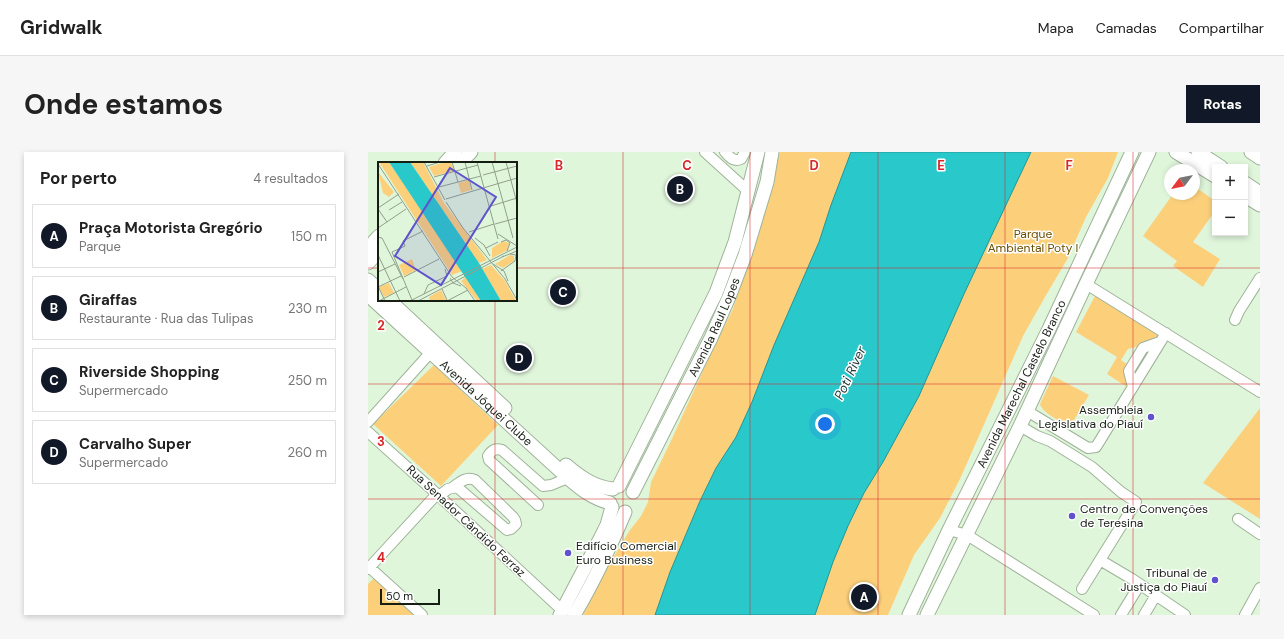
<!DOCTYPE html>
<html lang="pt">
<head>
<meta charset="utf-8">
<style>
	:root { --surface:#fff; --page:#f6f6f6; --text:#222; --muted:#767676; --line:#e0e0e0; --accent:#111827 }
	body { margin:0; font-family:"DM Sans",sans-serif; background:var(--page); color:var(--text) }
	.controls { position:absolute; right:12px; top:12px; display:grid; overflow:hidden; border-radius:0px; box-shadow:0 2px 6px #0003 }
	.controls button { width:36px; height:36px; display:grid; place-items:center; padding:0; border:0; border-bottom:1px solid var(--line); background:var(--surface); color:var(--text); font:20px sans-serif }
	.compass { position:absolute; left:796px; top:12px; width:36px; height:36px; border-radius:50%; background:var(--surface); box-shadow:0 2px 6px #0003; rotate:238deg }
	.scale { position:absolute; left:12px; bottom:10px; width:60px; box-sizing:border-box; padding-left:4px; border:2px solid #161e14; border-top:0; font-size:11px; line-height:14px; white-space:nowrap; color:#161e14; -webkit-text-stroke:3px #fff; paint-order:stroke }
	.you { position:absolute; left:457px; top:272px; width:14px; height:14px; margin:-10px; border:3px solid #fff; border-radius:50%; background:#1a73e8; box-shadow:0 0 0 6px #1a73e833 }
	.badge { display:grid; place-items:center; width:26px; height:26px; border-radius:50%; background:var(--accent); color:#fff; font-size:13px; font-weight:700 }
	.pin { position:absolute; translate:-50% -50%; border:2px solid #fff; box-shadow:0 1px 4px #0006 }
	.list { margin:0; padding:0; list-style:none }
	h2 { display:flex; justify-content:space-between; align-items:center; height:52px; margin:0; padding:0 16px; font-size:17px }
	h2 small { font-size:13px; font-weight:400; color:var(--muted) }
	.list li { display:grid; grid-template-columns:26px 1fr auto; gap:12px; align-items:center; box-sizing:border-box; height:64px; margin:0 8px 8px; padding:0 8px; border:1px solid var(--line); border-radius:0px }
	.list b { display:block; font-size:15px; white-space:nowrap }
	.list p { margin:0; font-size:13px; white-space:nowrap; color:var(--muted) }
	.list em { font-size:13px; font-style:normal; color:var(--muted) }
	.map { position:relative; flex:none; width:892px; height:463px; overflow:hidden; border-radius:0px }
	header { display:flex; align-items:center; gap:24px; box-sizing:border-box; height:56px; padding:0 20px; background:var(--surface); border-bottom:1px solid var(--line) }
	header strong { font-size:19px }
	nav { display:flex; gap:22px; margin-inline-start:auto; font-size:14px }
	.intro { display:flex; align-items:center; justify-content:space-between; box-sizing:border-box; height:96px; padding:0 24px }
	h1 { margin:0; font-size:28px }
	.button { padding:10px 18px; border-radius:0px; background:var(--accent); color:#fff; font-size:14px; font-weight:700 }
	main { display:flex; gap:24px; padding:0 24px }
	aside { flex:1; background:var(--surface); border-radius:0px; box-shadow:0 2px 6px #0003 }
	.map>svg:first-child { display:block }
</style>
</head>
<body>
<header>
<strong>Gridwalk</strong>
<nav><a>Mapa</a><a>Camadas</a><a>Compartilhar</a></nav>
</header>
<div class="intro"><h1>Onde estamos</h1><a class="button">Rotas</a></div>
<main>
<aside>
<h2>Por perto<small>4 resultados</small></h2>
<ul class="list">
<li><span class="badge">A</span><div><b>Praça Motorista Gregório</b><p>Parque</p></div><em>150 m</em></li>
<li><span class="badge">B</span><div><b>Giraffas</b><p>Restaurante · Rua das Tulipas</p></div><em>230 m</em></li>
<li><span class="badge">C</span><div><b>Riverside Shopping</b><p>Supermercado</p></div><em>250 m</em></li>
<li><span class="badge">D</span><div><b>Carvalho Super</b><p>Supermercado</p></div><em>260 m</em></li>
</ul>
</aside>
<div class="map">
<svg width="892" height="463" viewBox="0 0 892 463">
	<rect width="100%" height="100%" fill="#e0f6db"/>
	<path fill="#fcd07b" d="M412 0H483L463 53 451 90 406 193 384 250 368 285 348 316 332 349 302 420 287 463H215L243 409 262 378 273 364 280 350 283 330 301 293 345 197 365 157 393 71Z
		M663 0H750L740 26 718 65 700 106 677 145 655 184 592 327 572 366 546 403 520 463H447L465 410 480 374 496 341 515 310 551 244 596 142Z
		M826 34 847 49V59L825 90 852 107 835 135 805 114 809 109 775 84 805 42H826Z
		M728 142 795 183 791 189 760 197 753 208 760 213 762 237 739 222 749 205 708 180Z
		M66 213 130 273 73 334 5 272Z
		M685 224 721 243 702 275C694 270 674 261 672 252Z
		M892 256V367L835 331Z
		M8 424 50 463H0V432Z"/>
	<path fill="#28c8cb" stroke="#239594" d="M483 0H663L596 142 551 244 515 310 496 341 480 374 465 410 447 463H287L302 420 332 349 348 316 368 285 384 250 406 193 451 90 463 53Z"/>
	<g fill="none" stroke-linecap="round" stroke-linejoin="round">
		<defs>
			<path id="minor" d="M337 0 380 39
				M357 0C362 5 365 10 373 7L377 0
				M718 132 892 240
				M867 168 871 159 892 126
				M765 235 761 219 775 196 792 190
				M659 259 720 296 728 295 798 181
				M0 270 63 200
				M652 274 669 284 682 289 724 315 753 340 768 350 714 437
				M0 280 69 342 195 459
				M71 344 80 337 89 335 139 378 143 377 148 372 147 368 145 365 107 328C98 324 91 331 84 336
				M170 353 121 308 120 304C124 298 127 296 134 298L175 334 183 333 200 326
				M870 367 892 382
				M581 378 599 383 726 463
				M732 408 764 427 817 463
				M0 414 54 463
				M0 417 69 342
				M753 463 772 432
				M776 463 788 443
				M877 463 892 436"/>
			<g id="major">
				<path d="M808 0 847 24"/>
				<path d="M830 0 853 15"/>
				<path d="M883 0 892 6"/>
				<path d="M77 11 87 0"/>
				<path d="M92 11 103 0"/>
				<path d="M877 31 892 41"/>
				<path d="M877 44 892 53"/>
				<path d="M0 96 11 84"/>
				<path d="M0 111 11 99"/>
				<path d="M0 128 11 138"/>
				<path id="s1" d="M0 143 200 326C214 338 224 346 242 351"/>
				<path d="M21 148 137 256"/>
				<path d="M198 313C212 325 226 335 245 337"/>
				<path d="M251 334 348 141 367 90 390 0"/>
				<path id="s2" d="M265 340 343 186 361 145 377 103 399 30 404 0"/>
				<path d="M192 463 233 385 239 373 244 355"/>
				<path d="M206 463C226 430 242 395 257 360"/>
				<path id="s3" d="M541 463 581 378 681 177 764 0"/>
				<path d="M559 463 652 274 718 132 781 0"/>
			</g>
		</defs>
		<use href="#minor" stroke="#9eb399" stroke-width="12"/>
		<use href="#major" stroke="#9eb399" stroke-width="15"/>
		<use href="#minor" stroke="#fff" stroke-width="10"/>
		<use href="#major" stroke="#fff" stroke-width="13"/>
	</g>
	<path fill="none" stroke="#d62828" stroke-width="1" stroke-opacity="0.55" d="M127 0V11M255 0V463M382 0V463M510 0V463M637 0V463M765 0V463M0 116H11M148 116H892M127 148V463M0 232H892M0 347H892"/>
	<g fill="#5e53cc" stroke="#fff" stroke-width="1.5">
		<circle cx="783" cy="265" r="4"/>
		<circle cx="704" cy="364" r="4"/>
		<circle cx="200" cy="401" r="4"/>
		<circle cx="847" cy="428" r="4"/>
	</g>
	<g text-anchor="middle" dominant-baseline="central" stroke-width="3" stroke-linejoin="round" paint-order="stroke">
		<g font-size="12" fill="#6c4e00" stroke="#fff">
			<text x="665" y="82">Parque<tspan x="665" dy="14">Ambiental Poty I</tspan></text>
		</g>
		<g font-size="12" fill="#161e14" stroke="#fff">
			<text stroke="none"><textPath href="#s2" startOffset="184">Avenida Raul Lopes</textPath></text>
			<text stroke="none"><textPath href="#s3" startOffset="257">Avenida Marechal Castelo Branco</textPath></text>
			<text stroke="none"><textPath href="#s1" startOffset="160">Avenida Jóquei Clube</textPath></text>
			<text transform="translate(98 369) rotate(43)">Rua Senador Cândido Ferraz</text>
		</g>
		<g font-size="12" fill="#161e14" stroke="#fff" text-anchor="end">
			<text x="775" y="258">Assembleia<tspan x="775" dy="14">Legislativa do Piauí</tspan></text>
			<text x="712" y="357" text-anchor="start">Centro de Convenções<tspan x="712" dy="14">de Teresina</tspan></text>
			<text x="208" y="394" text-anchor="start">Edifício Comercial<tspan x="208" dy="14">Euro Business</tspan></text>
			<text x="839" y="421">Tribunal de<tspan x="839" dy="14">Justiça do Piauí</tspan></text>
		</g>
		<g font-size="13" font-style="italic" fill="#21393a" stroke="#fff">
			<text transform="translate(482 221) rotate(-65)">Poti River</text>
		</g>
	</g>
	<g transform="translate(10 10)">
		<rect width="139" height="139" fill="#e0f6db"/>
		<path d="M1 0H11L84 109 74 113ZM32 0H45L66 41 109 98 101 101 96 95ZM67 0H73L76 9 56 14 51 5ZM0 10 16 30 11 35 5 31ZM91 18 93 28 83 31 80 21ZM125 79 131 81 130 88 114 96V86ZM132 93 136 94V99L125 106 117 102ZM34 97 38 108 26 114 21 103ZM113 103 127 119 138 139H123L104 107ZM88 115 92 120 103 139H99L83 119ZM11 121 16 131 6 135 1 125ZM63 128 68 138 52 139 51 135Z" fill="#fcd07b"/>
		<path d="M11 0H32L101 101 123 139H103Z" fill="#28c8cb"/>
		<path fill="none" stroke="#8fa08b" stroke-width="1" d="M46 0 67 38M74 0 80 20M87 0 94 28M99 0 120 77M114 0 135 76M128 0 139 41M0 2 74 115 88 126 97 139M49 4 62 0M105 13 139 4M56 15 100 3M61 25 103 14M68 37 139 16M68 40 85 66 127 117 139 138M113 44 139 36M0 46 21 32M0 47 9 60M11 48 24 40M117 62 139 56M0 66 28 47M91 70 116 62M120 72 139 84M0 75 4 76 25 117M97 76 106 83 112 94M123 80 128 78 132 81 129 89M108 86 120 80M14 90 34 138M14 90 27 84 25 79 45 69M0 93 22 139M124 95 139 89M115 102 126 109 130 119M123 109 137 99 138 93 132 92M0 110 17 102M26 115 61 97M72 116 75 121 83 124M0 124 7 139M0 125 23 114M64 127 69 138M46 132 50 123 69 114 67 107M1 139 28 125M32 139 139 85M40 139 126 94M69 139 90 128"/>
		<path fill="#5e53cc" fill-opacity="0.15" stroke="#5e53cc" stroke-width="2" d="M72 6 118 35 63 123 17 94Z"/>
		<rect width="139" height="139" fill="none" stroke="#161e14" stroke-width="2"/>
	</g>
	<g font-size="13" text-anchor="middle" font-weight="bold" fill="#d62828" stroke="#fff" stroke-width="3" stroke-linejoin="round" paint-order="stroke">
		<text x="191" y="18">B</text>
		<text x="319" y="18">C</text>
		<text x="446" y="18">D</text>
		<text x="573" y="18">E</text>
		<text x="701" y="18">F</text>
		<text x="13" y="178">2</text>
		<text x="13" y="294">3</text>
		<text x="13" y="410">4</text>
	</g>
</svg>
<div class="controls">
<button>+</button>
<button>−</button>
</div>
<svg class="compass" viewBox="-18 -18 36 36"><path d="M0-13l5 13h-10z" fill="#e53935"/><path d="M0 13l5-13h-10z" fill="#767676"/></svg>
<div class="scale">50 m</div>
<div class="you"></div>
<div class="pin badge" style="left:496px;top:445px">A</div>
<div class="pin badge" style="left:312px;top:37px">B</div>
<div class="pin badge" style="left:195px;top:140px">C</div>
<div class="pin badge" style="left:151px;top:206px">D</div>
</div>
</main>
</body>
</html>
